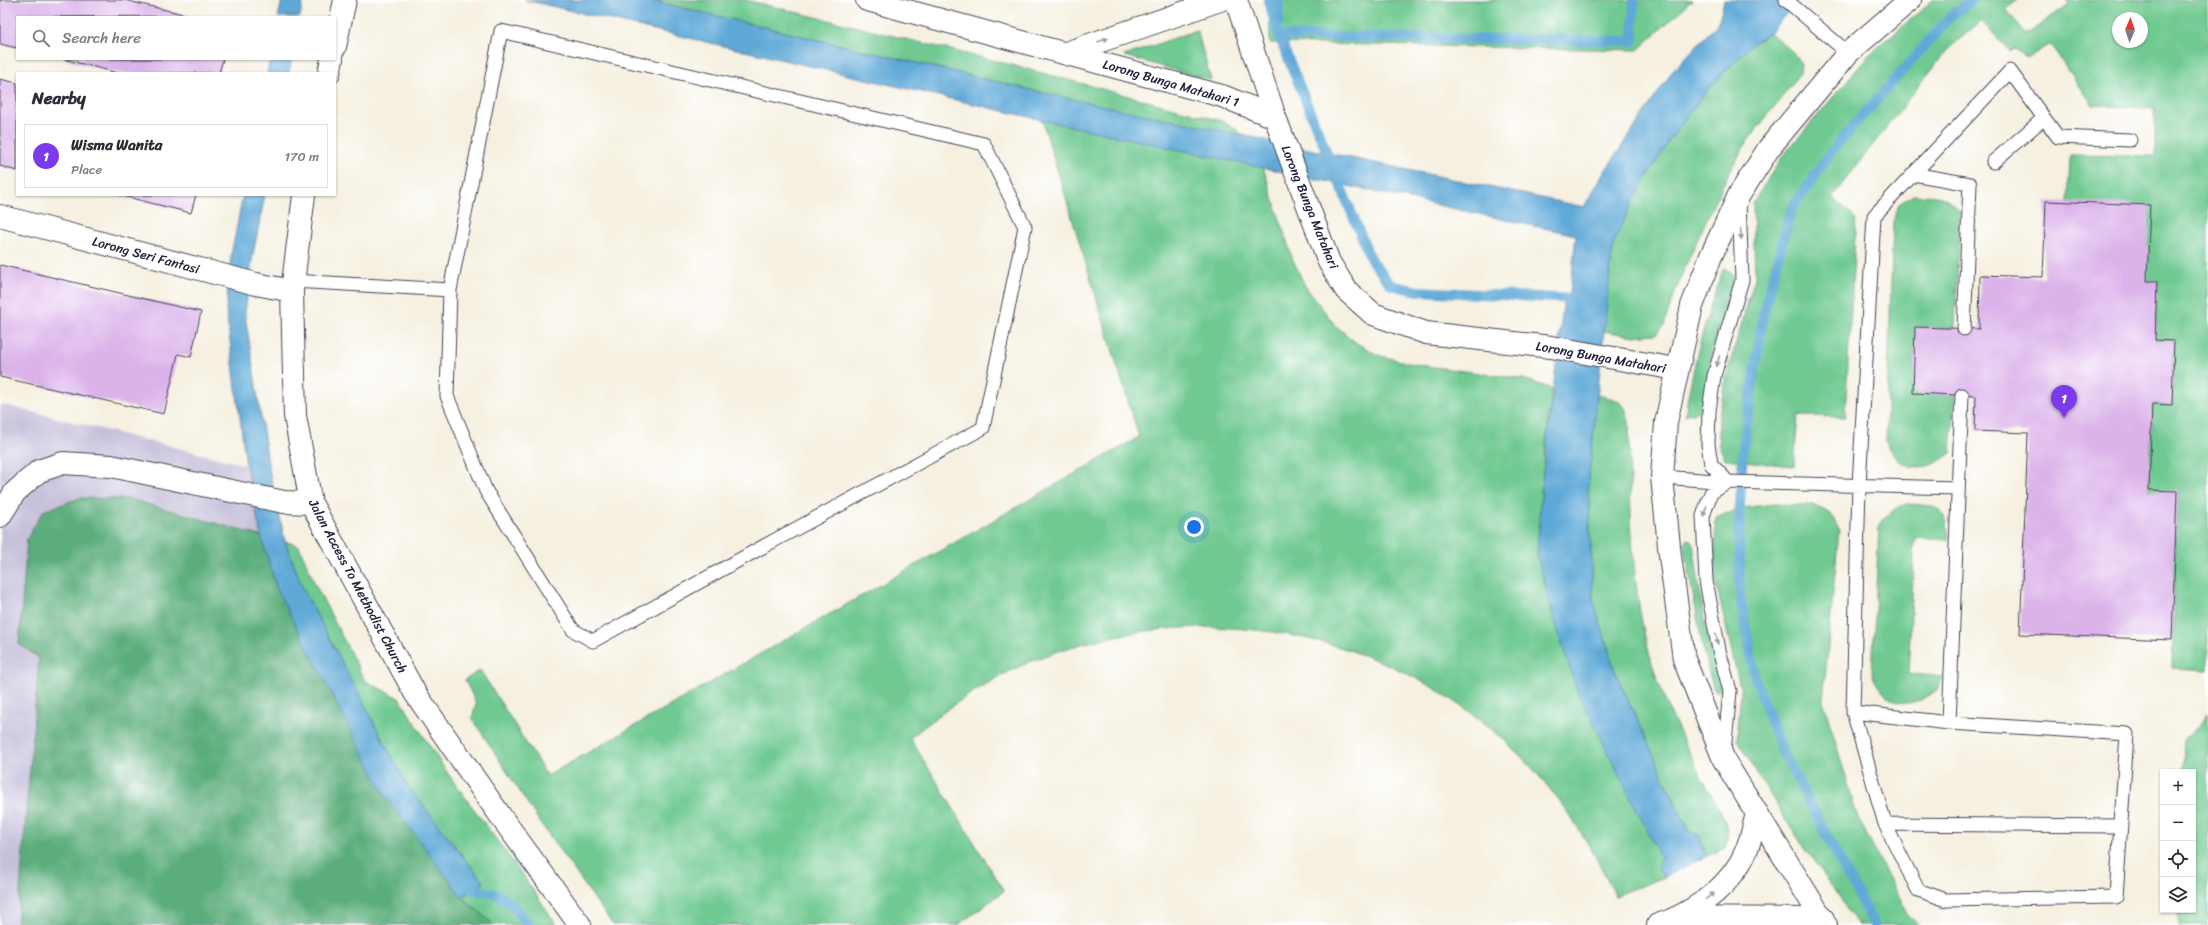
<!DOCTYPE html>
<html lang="en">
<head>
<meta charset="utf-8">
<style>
	:root { --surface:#fff; --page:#f2f2f3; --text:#2b2b33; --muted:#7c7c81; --line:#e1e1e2; --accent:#7c3aed }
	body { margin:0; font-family:Sriracha,sans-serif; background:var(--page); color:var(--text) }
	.controls { position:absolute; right:12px; bottom:12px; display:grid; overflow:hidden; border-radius:0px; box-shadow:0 1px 3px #0004 }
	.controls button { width:36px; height:36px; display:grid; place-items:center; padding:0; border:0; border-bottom:1px solid var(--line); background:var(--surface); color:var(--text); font:20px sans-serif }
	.compass { position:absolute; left:2112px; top:12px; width:36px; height:36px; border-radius:50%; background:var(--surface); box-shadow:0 1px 3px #0004; rotate:2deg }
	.you { position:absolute; left:1194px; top:527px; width:14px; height:14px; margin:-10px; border:3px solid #fff; border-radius:50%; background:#1a73e8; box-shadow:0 0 0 6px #1a73e833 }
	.badge { display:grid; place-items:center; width:26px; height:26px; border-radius:50%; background:var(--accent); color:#fff; font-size:13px; font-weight:700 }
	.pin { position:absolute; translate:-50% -33px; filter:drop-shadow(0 1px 2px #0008) }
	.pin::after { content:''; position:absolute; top:21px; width:14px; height:12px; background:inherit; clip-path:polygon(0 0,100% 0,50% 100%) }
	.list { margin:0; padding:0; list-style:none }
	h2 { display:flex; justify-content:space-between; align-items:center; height:52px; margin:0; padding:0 16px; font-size:17px }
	h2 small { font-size:13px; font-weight:400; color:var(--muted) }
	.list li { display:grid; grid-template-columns:26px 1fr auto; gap:12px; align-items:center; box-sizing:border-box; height:64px; margin:0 8px 8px; padding:0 8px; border:1px solid var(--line); border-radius:0px }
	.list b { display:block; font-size:15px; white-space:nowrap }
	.list p { margin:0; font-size:13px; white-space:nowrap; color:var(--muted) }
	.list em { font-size:13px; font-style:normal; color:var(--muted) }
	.icon { flex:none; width:22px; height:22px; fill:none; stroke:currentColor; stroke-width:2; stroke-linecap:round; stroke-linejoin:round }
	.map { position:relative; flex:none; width:2208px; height:925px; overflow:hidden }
	.search { position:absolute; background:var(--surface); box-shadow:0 1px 3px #0004; left:16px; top:16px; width:320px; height:44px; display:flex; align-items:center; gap:10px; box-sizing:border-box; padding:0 14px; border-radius:0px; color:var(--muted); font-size:15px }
	.panel { position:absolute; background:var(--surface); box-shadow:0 1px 3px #0004; left:16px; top:72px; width:320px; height:124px; border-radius:0px }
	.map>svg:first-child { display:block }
</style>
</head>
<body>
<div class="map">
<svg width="2208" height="925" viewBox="0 0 2208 925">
	<rect width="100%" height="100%" fill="#fff"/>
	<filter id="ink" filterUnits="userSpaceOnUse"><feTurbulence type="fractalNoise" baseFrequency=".025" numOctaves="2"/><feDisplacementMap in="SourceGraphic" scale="8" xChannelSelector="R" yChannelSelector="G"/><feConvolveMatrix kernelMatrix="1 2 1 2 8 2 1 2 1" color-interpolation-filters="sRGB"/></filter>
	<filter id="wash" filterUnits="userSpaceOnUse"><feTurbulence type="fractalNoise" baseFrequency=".012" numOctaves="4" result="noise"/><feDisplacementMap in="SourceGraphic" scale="16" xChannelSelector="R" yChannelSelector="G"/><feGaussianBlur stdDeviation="0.9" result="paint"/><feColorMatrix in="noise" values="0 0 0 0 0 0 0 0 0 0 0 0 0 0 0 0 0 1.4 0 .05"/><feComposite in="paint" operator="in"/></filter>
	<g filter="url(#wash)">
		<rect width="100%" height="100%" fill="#f5f0e0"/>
		<path fill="#c6c0da" d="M0 404 246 465 261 536 130 499 80 498 43 511 27 539 19 644 40 658 17 925H0Z"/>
		<path fill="#6fc991" stroke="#487666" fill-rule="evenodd" d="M649 0H746L1004 63 1219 120 1236 129 1251 143 1263 167 1293 260 1305 286 1335 325 1355 342 1378 355 1412 364 1524 379 1552 389 1542 481 1537 555 1552 612 1660 856 1658 867 1664 877 1615 896C1587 834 1548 778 1496 733 1369 622 1181 598 1027 663 984 682 946 709 910 738L1004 891 958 925H613L539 821 472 718 476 703 465 680 480 670 547 776 1139 437 1042 120 1048 94Z
			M1269 0H1692L1638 50 1270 43Z
			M1933 0H2018L2006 9 2026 35 2069 4 2066 0H2208V670L2172 668 2177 492 2149 490 2152 404 2172 405 2174 341 2155 340 2157 282 2147 281 2068 202 2070 155 2155 156V109L2093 105 2050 44 2027 58 2015 48 2010 51 1981 21 1947 50 1832 197 1856 218 1845 417 1798 416 1794 466 1725 459 1719 446V416L1727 373 1755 278 1753 203 1782 157 1869 55ZM2118 18H2142V42H2118Z
			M1197 30 1211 80 1124 56Z
			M1770 33 1793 52 1801 64 1800 74 1749 139 1732 167 1713 205 1682 274 1668 312 1664 327 1656 334 1635 336 1603 331 1613 244 1634 199 1670 139 1708 89 1751 45Z
			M1913 195C1935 196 1946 193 1960 212L1955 328 1915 327 1913 392 1955 395 1951 453C1944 458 1936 465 1926 466 1907 470 1891 459 1886 440L1893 222 1899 204Z
			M1724 267 1734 277 1714 342 1702 410 1685 415C1693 364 1706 315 1724 267Z
			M1597 395C1618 400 1625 399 1629 422 1631 514 1628 610 1664 697 1675 724 1688 750 1701 776 1709 791 1719 806 1725 822 1729 831 1728 839 1725 848L1707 856 1699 836 1689 832 1616 674 1593 600 1588 485Z
			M1775 504 1814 505 1831 514 1839 530 1823 700 1858 818 1907 913 1918 925H1858L1785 819 1737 740 1741 692 1714 574 1716 518 1740 508Z
			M1907 504C1937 506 1949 506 1948 540L1915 538 1908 674 1942 676 1937 690C1909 711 1886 707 1872 674L1879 525C1886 514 1894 508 1907 504Z
			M1687 539 1692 540 1693 544 1705 627 1722 688 1717 692 1714 690 1704 655 1684 545Z
			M285 541 299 546 315 584 365 681 399 698 448 774 524 877 557 925H494L462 897 484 883 407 785 303 589Z
			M2208 714V925H2178V910H2193V772H2183L2184 740Z"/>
		<path fill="#5bad7b" stroke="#3e685b" d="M80 498 130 499 261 536 278 592 462 897 494 925H17L39 658 19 644 27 539 43 511Z"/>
		<path fill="#5fa9d7" stroke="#406689" d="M282 0H303L300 17H278Z
			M525 0H649L1048 94 1584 207 1603 174 1672 72 1719 22 1724 0H1798L1770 33 1751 45 1708 89 1670 139 1634 199 1613 244 1588 485 1593 600 1616 674 1689 832 1699 836 1707 856 1664 877 1658 867 1660 856 1576 688 1552 612 1537 555 1542 481 1564 298 1570 292 1576 235 1042 120Z
			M270 59H292L289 73H267Z
			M243 195H265L252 260 245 314 269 469 285 541 303 589 407 785 484 883 462 897 386 797 278 592 261 536 246 465 226 310 231 255Z"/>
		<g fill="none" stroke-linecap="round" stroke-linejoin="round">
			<path stroke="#5fa9d7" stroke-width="10" d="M1268 0 1279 36 1371 260 1391 285 1418 291 1577 299
				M1278 0 1279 22
				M1279 36 1633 41 1634 0
				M473 890C500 890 514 904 528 925
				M1874 925 1781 749 1754 675 1740 595 1739 523 1743 448 1764 311 1791 210 1834 148 1950 17 1972 0"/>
		</g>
		<g id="blocks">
			<path fill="#dbb3ea" d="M0 0H124L191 16 17 17V48L0 44Z
				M63 59H223L219 73H118Z
				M0 79 17 83V171L0 166Z
				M119 195H196L191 213Z
				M2046 201 2150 205 2147 281H2157L2155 340 2174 341 2172 405 2152 404 2149 490 2177 491 2172 640 2020 634 2028 433 1975 431 1976 396 1913 393 1915 327 1979 329 1980 275 2043 277Z
				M0 265 201 312 191 357 178 354 164 414 0 377Z"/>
		</g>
	</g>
	<g filter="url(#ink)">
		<use href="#blocks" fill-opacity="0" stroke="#424154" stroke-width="1"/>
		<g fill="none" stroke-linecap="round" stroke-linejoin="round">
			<defs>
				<path id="lane" d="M1786 0 1848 53
					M501 31 984 144 1025 227 983 428 777 539 593 641 573 630 486 491 447 396 450 290Z
					M2044 118 2058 137 2130 140
					M1913 174 1970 184 1964 329
					M293 281 450 290
					M1962 395 1949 723 2127 734 2116 897 1946 900 1918 890 1885 824 1853 712 1859 485 1874 216 2010 71 2044 118 1993 162
					M1662 477 1728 482 1958 488
					M1728 482 1711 464 1708 444 1709 411 1714 376 1742 280 1739 201
					M1853 712 1949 723
					M1724 752 1730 691 1719 650 1706 581 1703 516 1711 493 1728 482
					M1885 824 2121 826"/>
				<path id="street" d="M867 0 1222 96 1275 117
					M1236 0 1275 117 1329 262 1346 290 1373 314 1426 333 1551 347 1676 369
					M335 47 345 0
					M1066 53 1220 0
					M329 73 332 59
					M304 195 292 291 295 416 311 503 415 693 504 821 580 925
					M0 216 256 284 292 291
					M0 516 15 492 39 471 63 463 111 466 284 502 311 503
					M1678 918 1823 919
					M1658 925C1689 915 1723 892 1740 863 1749 848 1753 830 1757 813
					M1826 925 1724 760 1684 659 1670 556 1662 477 1666 422 1692 306 1711 256 1739 195 1769 148 1848 53 1910 0"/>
			</defs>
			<use href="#lane" stroke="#424154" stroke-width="15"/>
			<use href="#street" stroke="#424154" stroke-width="24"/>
			<use href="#lane" stroke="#fff" stroke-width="13"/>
			<use href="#street" stroke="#fff" stroke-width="22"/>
		</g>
		<defs><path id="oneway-solid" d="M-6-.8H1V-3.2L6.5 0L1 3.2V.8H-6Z"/></defs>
		<g fill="#9c9ca7">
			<use href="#oneway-solid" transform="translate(1103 40) rotate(-19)"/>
			<use href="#oneway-solid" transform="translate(1741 234) rotate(86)"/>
			<use href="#oneway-solid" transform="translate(1718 361) rotate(105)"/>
			<use href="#oneway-solid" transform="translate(1705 511) rotate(109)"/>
			<use href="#oneway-solid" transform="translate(1717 639) rotate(79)"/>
			<use href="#oneway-solid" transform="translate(1710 896) rotate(-36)"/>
		</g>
	</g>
	<g text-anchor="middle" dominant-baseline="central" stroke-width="3.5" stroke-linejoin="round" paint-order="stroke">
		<g font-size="13" fill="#22223b" stroke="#fff">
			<text transform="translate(1171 83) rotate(16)">Lorong Bunga Matahari 1</text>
			<text transform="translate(1310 207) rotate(68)">Lorong Bunga Matahari</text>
			<text transform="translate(146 255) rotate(15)">Lorong Seri Fantasi</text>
			<text transform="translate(1601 357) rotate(10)">Lorong Bunga Matahari</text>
			<text transform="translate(358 586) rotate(62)">Jalan Access To Methodist Church</text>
		</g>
	</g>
</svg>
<div class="controls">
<button>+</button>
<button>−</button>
<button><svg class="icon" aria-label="locate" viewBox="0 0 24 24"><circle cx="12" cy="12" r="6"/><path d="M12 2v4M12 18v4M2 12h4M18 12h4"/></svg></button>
<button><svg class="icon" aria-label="layers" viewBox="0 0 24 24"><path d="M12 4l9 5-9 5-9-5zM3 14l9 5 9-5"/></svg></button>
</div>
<svg class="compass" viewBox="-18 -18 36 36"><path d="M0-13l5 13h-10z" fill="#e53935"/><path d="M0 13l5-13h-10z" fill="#7c7c81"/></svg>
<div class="you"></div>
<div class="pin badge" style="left:2064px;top:418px">1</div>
<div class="search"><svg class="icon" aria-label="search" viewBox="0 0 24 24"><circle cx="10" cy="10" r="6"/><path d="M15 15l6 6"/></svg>Search here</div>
<section class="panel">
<h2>Nearby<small></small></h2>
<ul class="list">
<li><span class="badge">1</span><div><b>Wisma Wanita</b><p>Place</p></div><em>170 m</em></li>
</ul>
</section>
</div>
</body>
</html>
